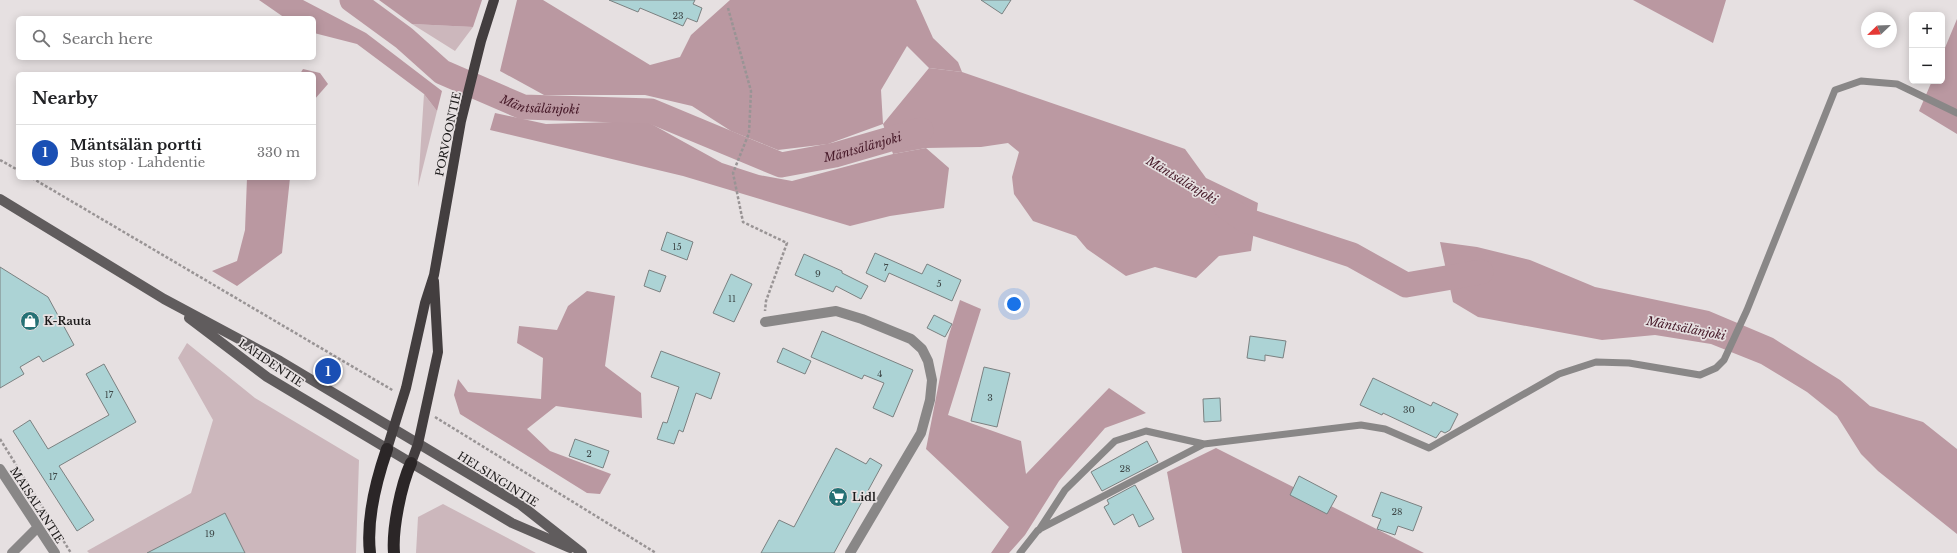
<!DOCTYPE html>
<html lang="en">
<head>
<meta charset="utf-8">
<style>
	:root { --surface:#fff; --page:#f2f2f2; --text:#202124; --muted:#757577; --line:#e0e0e0; --accent:#267175 }
	body { margin:0; font-family:"Libre Baskerville",serif; background:var(--page); color:var(--text) }
	.controls { position:absolute; right:12px; top:12px; display:grid; overflow:hidden; border-radius:6px; box-shadow:0 2px 10px #0003 }
	.controls button { width:36px; height:36px; display:grid; place-items:center; padding:0; border:0; border-bottom:1px solid var(--line); background:var(--surface); color:var(--text); font:20px sans-serif }
	.compass { position:absolute; left:1861px; top:12px; width:36px; height:36px; border-radius:50%; background:var(--surface); box-shadow:0 2px 10px #0003; rotate:247deg }
	.you { position:absolute; left:1014px; top:304px; width:14px; height:14px; margin:-10px; border:3px solid #fff; border-radius:50%; background:#1a73e8; box-shadow:0 0 0 6px #1a73e833 }
	.badge { display:grid; place-items:center; width:26px; height:26px; border-radius:50%; background:var(--accent); color:#fff; font-size:13px; font-weight:700 }
	.pin { position:absolute; translate:-50% -50%; border:2px solid #fff; box-shadow:0 1px 4px #0006 }
	.list { margin:0; padding:0; list-style:none }
	h2 { display:flex; justify-content:space-between; align-items:center; height:52px; margin:0; padding:0 16px; font-size:17px }
	h2 small { font-size:13px; font-weight:400; color:var(--muted) }
	.list li { display:grid; grid-template-columns:26px 1fr auto; gap:12px; align-items:center; box-sizing:border-box; height:56px; padding:0 16px; border-top:1px solid var(--line) }
	.list b { display:block; font-size:15px; white-space:nowrap }
	.list p { margin:0; font-size:13px; white-space:nowrap; color:var(--muted) }
	.list em { font-size:13px; font-style:normal; color:var(--muted) }
	.icon { flex:none; width:22px; height:22px; fill:none; stroke:currentColor; stroke-width:2; stroke-linecap:round; stroke-linejoin:round }
	.map { position:relative; flex:none; width:1957px; height:553px; overflow:hidden }
	.search { position:absolute; background:var(--surface); box-shadow:0 2px 10px #0003; left:16px; top:16px; width:300px; height:44px; display:flex; align-items:center; gap:10px; box-sizing:border-box; padding:0 14px; border-radius:6px; color:var(--muted); font-size:15px }
	.panel { position:absolute; background:var(--surface); box-shadow:0 2px 10px #0003; left:16px; top:72px; width:300px; height:108px; border-radius:6px }
	.map>svg:first-child { display:block }
</style>
</head>
<body>
<div class="map">
<svg width="1957" height="553" viewBox="0 0 1957 553">
	<rect width="100%" height="100%" fill="#e6e0e1"/>
	<path fill="#ccb7bc" d="M412 24 473 27 455 51Z
		M424 94 437 111 418 187Z
		M187 343 255 398 359 460 356 553H89L87 551 191 493 213 420 178 358Z
		M443 504 536 553H416L418 517Z"/>
	<path fill="#ba98a1" d="M259 0H303L366 33 442 91 437 111 424 94 357 44 314 33V18H285Z
		M379 0H482L473 27 412 24Z
		M517 0H543L650 65 680 57 691 35 730 0H916L933 38 958 62 962 72 929 68 907 46 881 90 883 124 828 144 778 150 731 131 692 106 645 95H544L500 71Z
		M1633 0H1726L1713 43Z
		M1957 19V134L1919 111 1932 81H1942V55Z
		M303 69 320 73 328 84 314 100V74H300Z
		M495 113 546 124 646 121 722 163 759 175 792 181 893 154 926 148 949 168 944 208 890 216 850 226 683 176 490 130Z
		M247 178H290L282 253 237 286 212 271 237 261 245 230Z
		M587 291 615 296 605 366 641 393 642 418 556 406 527 429 550 451 611 474 600 494 587 493 460 414 454 395 458 379 468 392 541 399 543 358 517 343 519 326 557 330 568 306Z
		M960 300 981 309 948 415 1021 441 1026 474 1109 388 1146 413 1105 428 1059 481 1025 535 1009 553H991L1009 527 926 449 947 341Z
		M1216 448 1424 553H1182L1167 472Z"/>
	<path fill="#bb99a2" d="M929 68 962 72 1185 149 1206 178 1258 203 1251 251 1219 256 1196 278 1155 267 1126 276 1087 249 1076 236 1033 221 1014 194 1012 177 1019 152 1008 143 981 147 926 148 893 154 883 124Z
		M1440 242 1477 247 1530 260 1595 287 1709 311 1773 338 1840 380 1870 406 1923 422 1957 449V534L1878 471 1861 454 1837 416 1807 392 1761 364 1711 344 1655 335 1602 340 1478 317 1453 302Z"/>
	<g fill="none" stroke-linecap="round" stroke-linejoin="round">
		<g stroke="#bb99a2" stroke-width="25">
			<path id="s1" d="M352 0 404 38 442 72 523 107 651 111 781 165 835 155 921 130"/>
			<path d="M1226 207 1245 220 1352 255 1406 285 1481 272"/>
		</g>
	</g>
	<path fill="#acd3d5" stroke="#7b8181" d="M609 0H695L693 4 702 8 697 22 687 18 683 26 640 8 638 12Z
		M981 0H1011L1002 14Z
		M667 232 693 242 687 260 661 250Z
		M875 253 922 274 927 264 961 280 952 301 889 273 885 282 866 273Z
		M804 254 842 271V273L868 286 861 299 836 286 833 292 795 275Z
		M0 267 48 297 74 345 43 362 39 356 20 367 24 374 0 388Z
		M649 270 666 276 660 292 644 286Z
		M731 274 752 284 734 322 713 313Z
		M934 315 952 324 945 337 927 328Z
		M822 331 913 370 893 417 873 408 884 383 864 375 862 379 811 357Z
		M1250 336 1286 341 1283 358 1265 355V361L1247 358Z
		M783 348 811 361 805 374 777 362Z
		M661 351 720 373 711 399 696 393 683 432 679 430 674 444 657 439 663 422 667 423 679 387 651 377Z
		M104 364 136 422 59 466 94 520 77 531 13 431 30 420 48 449 109 415 86 374Z
		M984 367 1010 373 997 427 971 421Z
		M1373 378 1431 406 1433 402 1458 414 1450 430 1445 433 1441 431 1436 438 1383 413 1382 415 1360 405Z
		M1220 398 1221 421 1204 422 1203 399Z
		M575 439 609 451 603 468 569 456Z
		M1147 441 1158 462 1102 491 1091 472Z
		M836 448 866 464 870 458 882 465 834 553H761L779 520 794 527Z
		M1299 476 1337 496 1327 514 1290 495Z
		M1135 485 1154 519 1139 527 1133 514 1114 525 1104 507 1109 504 1107 500Z
		M1381 492 1422 507 1413 531 1398 526 1395 535 1377 529 1381 519 1372 516Z
		M225 513 245 553H147Z"/>
	<g fill="none" stroke-linecap="round" stroke-linejoin="round">
		<path stroke="#999495" stroke-width="2.5" stroke-dasharray="3 2" stroke-linecap="butt" d="M728 8 751 91 749 133 733 173 743 222 787 243 766 301 765 311
			M0 160 18 170
			M32 178 394 391
			M328 371 334 356
			M435 417 656 553
			M0 439 71 553"/>
		<path stroke="#898787" stroke-width="7" d="M1039 530 1065 490 1115 441 1146 431 1204 444
			M1020 553 1038 530 1204 444 1361 425 1385 429 1429 448 1559 374 1596 362 1629 363 1700 375 1716 368 1724 360 1747 310 1835 90 1861 81 1897 84 1957 113"/>
		<path stroke="#898787" stroke-width="10" d="M765 322 836 311 862 319 911 339 922 349 928 361 932 380 930 400 921 433 850 553
			M0 469 55 553
			M12 553 38 527"/>
		<path stroke="#605c5d" stroke-width="10" d="M0 199 164 299 280 361 521 505 582 553
			M189 318 267 377 512 523 570 548"/>
		<path stroke="#433e3f" stroke-width="10" d="M387 449 406 388 425 303 434 275 461 121 481 41 494 0
			M411 463 418 444 438 352 434 281"/>
		<path stroke="#2b2627" stroke-width="12" d="M370 553C366 518 376 481 387 449
			M394 553C392 529 401 485 411 463"/>
	</g>
	<defs>
		<symbol id="shop-disc" viewBox="-11 -11 22 22"><circle r="9.5" fill="#267175" stroke="#e6e0e1"/><path d="M-5-2.5h2.3a2.7 3.5 0 0 1 5.4 0H5L5.5 6h-11ZM-1.5-2.5h3a1.5 2.3 0 0 0-3 0Z" fill="#fff"/></symbol>
		<symbol id="supermarket-disc" viewBox="-11 -11 22 22"><circle r="9.5" fill="#267175" stroke="#e6e0e1"/><path d="M-6-5.5h2.5l.6 2H6L4.5 2H-2.5L-4.4-4H-6ZM-1.5 3.2a1.3 1.3 0 1 0 .1 0ZM3 3.2a1.3 1.3 0 1 0 .1 0Z" fill="#fff"/></symbol>
	</defs>
	<g fill-rule="evenodd">
		<use href="#shop-disc" x="19" y="310" width="22" height="22"/>
		<use href="#supermarket-disc" x="827" y="486" width="22" height="22"/>
	</g>
	<g text-anchor="middle" dominant-baseline="central" stroke-width="3.5" stroke-linejoin="round" paint-order="stroke">
		<g font-size="9" fill="#3f4848">
			<text x="678" y="15">23</text>
			<text x="677" y="246">15</text>
			<text x="886" y="267">7</text>
			<text x="818" y="273">9</text>
			<text x="939" y="283">5</text>
			<text x="732" y="298">11</text>
			<text x="880" y="373">4</text>
			<text x="109" y="394">17</text>
			<text x="990" y="397">3</text>
			<text x="1409" y="409">30</text>
			<text x="589" y="453">2</text>
			<text x="1125" y="468">28</text>
			<text x="53" y="476">17</text>
			<text x="1397" y="511">28</text>
			<text x="210" y="533">19</text>
		</g>
		<g font-size="11" fill="#1b1919" stroke="#e6e0e1">
			<text transform="translate(448 134) rotate(-78)">PORVOONTIE</text>
			<text transform="translate(271 363) rotate(34)">LAHDENTIE</text>
			<text transform="translate(498 479) rotate(32)">HELSINGINTIE</text>
			<text transform="translate(37 505) rotate(57)">MAISALANTIE</text>
		</g>
		<g font-size="11" font-weight="bold" fill="#1b1919" stroke="#e6e0e1" text-anchor="start">
			<text x="44" y="321">K-Rauta</text>
			<text x="852" y="497">Lidl</text>
		</g>
		<g font-size="12" font-style="italic" fill="#461928" stroke="#e6e0e1">
			<text stroke="none"><textPath href="#s1" startOffset="220">Mäntsälänjoki</textPath></text>
			<text stroke="none"><textPath href="#s1" startOffset="556">Mäntsälänjoki</textPath></text>
			<text transform="translate(1182 180) rotate(31)">Mäntsälänjoki</text>
			<text transform="translate(1686 328) rotate(11)">Mäntsälänjoki</text>
		</g>
	</g>
</svg>
<div class="controls">
<button>+</button>
<button>−</button>
</div>
<svg class="compass" viewBox="-18 -18 36 36"><path d="M0-13l5 13h-10z" fill="#e53935"/><path d="M0 13l5-13h-10z" fill="#757577"/></svg>
<div class="you"></div>
<div class="pin badge" style="left:328px;top:371px;background:#1a4fb4">1</div>
<div class="search"><svg class="icon" aria-label="search" viewBox="0 0 24 24"><circle cx="10" cy="10" r="6"/><path d="M15 15l6 6"/></svg>Search here</div>
<section class="panel">
<h2>Nearby<small></small></h2>
<ul class="list">
<li><span class="badge" style="background:#1a4fb4">1</span><div><b>Mäntsälän portti</b><p>Bus stop · Lahdentie</p></div><em>330 m</em></li>
</ul>
</section>
</div>
</body>
</html>
